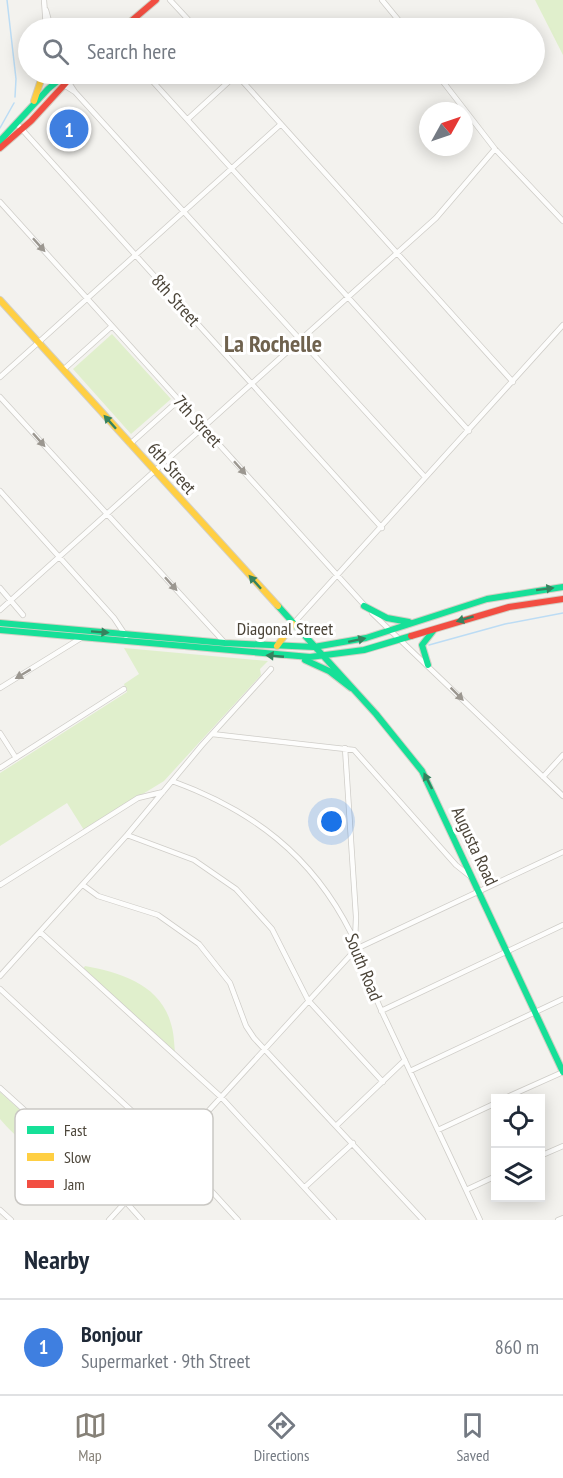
<!DOCTYPE html>
<html lang="en">
<head>
<meta charset="utf-8">
<style>
	:root { --surface:#fff; --page:#f6f6f7; --text:#1f2937; --muted:#747a83; --line:#e0e1e3; --accent:#868178 }
	body { margin:0; font-family:"PT Sans Narrow",sans-serif; background:var(--page); color:var(--text) }
	.controls { position:absolute; right:18px; bottom:18px; display:grid; overflow:hidden; border-radius:0px; box-shadow:0 3px 15px #0003 }
	.controls button { width:54px; height:54px; display:grid; place-items:center; padding:0; border:0; border-bottom:2px solid var(--line); background:var(--surface); color:var(--text); font:30px sans-serif }
	.compass { position:absolute; left:419px; top:102px; width:54px; height:54px; border-radius:50%; background:var(--surface); box-shadow:0 3px 15px #0003; rotate:50deg }
	.you { position:absolute; left:332px; top:822px; width:21px; height:21px; margin:-15px; border:4px solid #fff; border-radius:50%; background:#1a73e8; box-shadow:0 0 0 9px #1a73e833 }
	.badge { display:grid; place-items:center; width:39px; height:39px; border-radius:50%; background:var(--accent); color:#fff; font-size:20px; font-weight:700 }
	.pin { position:absolute; translate:-50% -50%; border:3px solid #fff; box-shadow:0 2px 6px #0006 }
	.list { margin:0; padding:0; list-style:none }
	h2 { display:flex; justify-content:space-between; align-items:center; height:78px; margin:0; padding:0 24px; font-size:26px }
	h2 small { font-size:20px; font-weight:400; color:var(--muted) }
	.list li { display:grid; grid-template-columns:39px 1fr auto; gap:18px; align-items:center; box-sizing:border-box; height:96px; padding:0 24px; border-top:2px solid var(--line) }
	.list b { display:block; font-size:22px; white-space:nowrap }
	.list p { margin:0; font-size:20px; white-space:nowrap; color:var(--muted) }
	.list em { font-size:20px; font-style:normal; color:var(--muted) }
	.icon { flex:none; width:33px; height:33px; fill:none; stroke:currentColor; stroke-width:2; stroke-linecap:round; stroke-linejoin:round }
	.map { position:relative; flex:none; width:563px; height:1220px; overflow:hidden }
	.search { position:absolute; background:var(--surface); box-shadow:0 3px 15px #0003; left:18px; right:18px; top:18px; height:66px; display:flex; align-items:center; gap:15px; box-sizing:border-box; padding:0 21px; border-radius:33px; color:var(--muted); font-size:22px }
	.sheet { height:174px; background:var(--surface) }
	nav { display:flex; justify-content:space-around; align-items:center; box-sizing:border-box; height:84px; border-top:2px solid var(--line); background:var(--surface); font-size:16px; color:var(--muted) }
	nav a { display:grid; justify-items:center; gap:3px }
	nav .on { color:var(--accent) }
	.map>svg:first-child { display:block }
</style>
</head>
<body>
<div class="map">
<svg width="563" height="1220" viewBox="0 0 563 1220">
	<rect width="100%" height="100%" fill="#f3f2ee"/>
	<path fill="#e0efcc" d="M535 0H563V55Z
		M112 334 171 399 131 434 73 369Z
		M124 648 268 661 260 669 261 675 164 781 84 830 67 803 0 846V773L127 692 124 684 139 674Z
		M85 966C120 972 161 985 171 1024 174 1033 174 1043 175 1052L83 969Z
		M0 1092 80 1164C51 1170 17 1139 0 1119Z"/>
	<g fill="none" stroke-linecap="round" stroke-linejoin="round">
		<path stroke="#bcdcf4" stroke-width="1.5" d="M7 0 16 79 15 97
			M0 128 14 103
			M429 645 505 624 563 613"/>
		<defs>
			<path id="street" d="M44 0 46 28
				M170 0 196 28
				M382 0 405 28
				M46 10 51 28
				M412 28H418
				M52 74 64 85 75 92
				M63 74 75 92 425 477
				M146 74 469 431
				M236 74 513 382
				M437 74 495 149 563 221
				M188 119 237 74
				M18 125 382 528
				M0 202 366 607
				M63 370 112 326
				M0 377 281 124
				M0 397 225 643
				M130 444 179 400
				M0 491 114 618 126 636
				M0 588 23 615
				M0 610 436 218 495 149
				M372 613 563 796
				M293 624 563 325
				M0 688 81 638
				M0 733 16 758
				M212 734 354 750 456 865 471 877
				M345 748 356 917 355 942
				M0 768 124 689
				M543 777 563 755
				M172 781C252 810 312 855 351 933 363 959 370 988 383 1014 415 1082 448 1151 480 1220
				M127 835 194 860 236 889 272 929 308 1000 383 1082
				M0 885 138 798 163 792
				M83 885 98 896 158 915 199 944 230 983 246 1026 254 1038 423 1220
				M40 932 221 1097 334 1220
				M0 976 127 835 202 745 271 669
				M0 989 174 1150 238 1220
				M381 1011 563 925
				M410 1071 563 999
				M0 1088 126 1202 142 1220
				M505 1098 563 1072
				M337 1125 405 1060
				M438 1130 496 1103
				M540 1156 563 1146
				M305 1187 353 1143
				M466 1190 496 1176
				M0 1210 11 1220
				M109 1220 356 949 563 852
				M558 1220 563 1218"/>
			<path id="fast" d="M0 141 48 89 66 74
				M278 606 376 714 422 771 563 1072
				M364 606 387 618 409 622
				M0 623 225 643 314 647 366 638 487 599 563 587
				M0 630 310 657 364 650 411 636
				M305 660 329 671 351 688
				M428 665 422 645 433 631"/>
			<path id="slow" d="M34 101 43 74
				M0 300 278 606
				M277 646 293 624"/>
			<path id="jam" d="M123 28 156 0
				M0 148 31 121 74 74
				M411 636 509 607 563 599"/>
		</defs>
		<use href="#street" stroke="#cfcdc8" stroke-width="6"/>
		<use href="#fast" stroke="#d3cfc4" stroke-width="8"/>
		<use href="#slow" stroke="#d3cfc4" stroke-width="8"/>
		<use href="#jam" stroke="#d3cfc4" stroke-width="8"/>
		<use href="#street" stroke="#fdfdfc" stroke-width="4.5"/>
		<use href="#fast" stroke="#16e098" stroke-width="6"/>
		<use href="#slow" stroke="#ffcf43" stroke-width="6"/>
		<use href="#jam" stroke="#f24e42" stroke-width="6"/>
	</g>
	<defs><path id="oneway-solid" d="M-6-.8H1V-3.2L6.5 0L1 3.2V.8H-6Z" transform="scale(1.5)"/></defs>
	<g fill="#9b9790">
		<use href="#oneway-solid" transform="translate(39 245) rotate(48)"/>
		<use href="#oneway-solid" transform="translate(39 440) rotate(48)"/>
		<use href="#oneway-solid" transform="translate(240 468) rotate(48)"/>
		<use href="#oneway-solid" transform="translate(171 584) rotate(48)"/>
		<use href="#oneway-solid" transform="translate(23 674) rotate(149)"/>
		<use href="#oneway-solid" transform="translate(457 694) rotate(45)"/>
	</g>
	<g fill="#36825e">
		<use href="#oneway-solid" transform="translate(110 422) rotate(-132)"/>
		<use href="#oneway-solid" transform="translate(255 582) rotate(-132)"/>
		<use href="#oneway-solid" transform="translate(545 589) rotate(-7)"/>
		<use href="#oneway-solid" transform="translate(465 619) rotate(163)"/>
		<use href="#oneway-solid" transform="translate(100 632) rotate(4)"/>
		<use href="#oneway-solid" transform="translate(357 640) rotate(-12)"/>
		<use href="#oneway-solid" transform="translate(275 656) rotate(-175)"/>
		<use href="#oneway-solid" transform="translate(428 781) rotate(-117)"/>
	</g>
	<g text-anchor="middle" dominant-baseline="central" stroke-width="6" stroke-linejoin="round" paint-order="stroke">
		<g font-size="18" fill="#4b4438" stroke="#fff">
			<text transform="translate(176 300) rotate(48)">8th Street</text>
			<text transform="translate(198 421) rotate(48)">7th Street</text>
			<text transform="translate(172 468) rotate(48)">6th Street</text>
			<text x="285" y="628">Diagonal Street</text>
			<text transform="translate(475 846) rotate(65)">Augusta Road</text>
			<text transform="translate(364 967) rotate(68)">South Road</text>
		</g>
		<g font-size="24" font-weight="bold" fill="#6f624e" stroke="#fff">
			<text x="273" y="343">La Rochelle</text>
		</g>
	</g>
	<rect x="15" y="1109" width="198" height="96" rx="9" fill="#fff" stroke="#c9c7c3" stroke-width="1.5"/>
	<rect x="27" y="1126" width="27" height="8" fill="#16e098"/>
	<rect x="27" y="1153" width="27" height="8" fill="#ffcf43"/>
	<rect x="27" y="1180" width="27" height="8" fill="#f24e42"/>
	<g font-size="16" fill="#4b4438">
		<text x="64" y="1136">Fast</text>
		<text x="64" y="1163">Slow</text>
		<text x="64" y="1190">Jam</text>
	</g>
</svg>
<div class="controls">
<button><svg class="icon" aria-label="locate" viewBox="0 0 24 24"><circle cx="12" cy="12" r="6"/><path d="M12 2v4M12 18v4M2 12h4M18 12h4"/></svg></button>
<button><svg class="icon" aria-label="layers" viewBox="0 0 24 24"><path d="M12 4l9 5-9 5-9-5zM3 14l9 5 9-5"/></svg></button>
</div>
<svg class="compass" viewBox="-18 -18 36 36"><path d="M0-13l5 13h-10z" fill="#e53935"/><path d="M0 13l5-13h-10z" fill="#747a83"/></svg>
<div class="you"></div>
<div class="pin badge" style="left:69px;top:129px;background:#3f7fe0">1</div>
<div class="search"><svg class="icon" aria-label="search" viewBox="0 0 24 24"><circle cx="10" cy="10" r="6"/><path d="M15 15l6 6"/></svg>Search here</div>
</div>
<section class="sheet">
<h2>Nearby<small></small></h2>
<ul class="list">
<li><span class="badge" style="background:#3f7fe0">1</span><div><b>Bonjour</b><p>Supermarket · 9th Street</p></div><em>860 m</em></li>
</ul>
</section>
<nav>
<a class="on"><svg class="icon" aria-label="map" viewBox="0 0 24 24"><path d="M3 6l6-2 6 2 6-2v14l-6 2-6-2-6 2zM9 4v14M15 6v14"/></svg>Map</a>
<a><svg class="icon" aria-label="directions" viewBox="0 0 24 24"><path d="M12 3l9 9-9 9-9-9zM9 14v-3h6M13 9l2 2-2 2"/></svg>Directions</a>
<a><svg class="icon" aria-label="saved" viewBox="0 0 24 24"><path d="M7 4h10v16l-5-4-5 4z"/></svg>Saved</a>
</nav>
</body>
</html>
